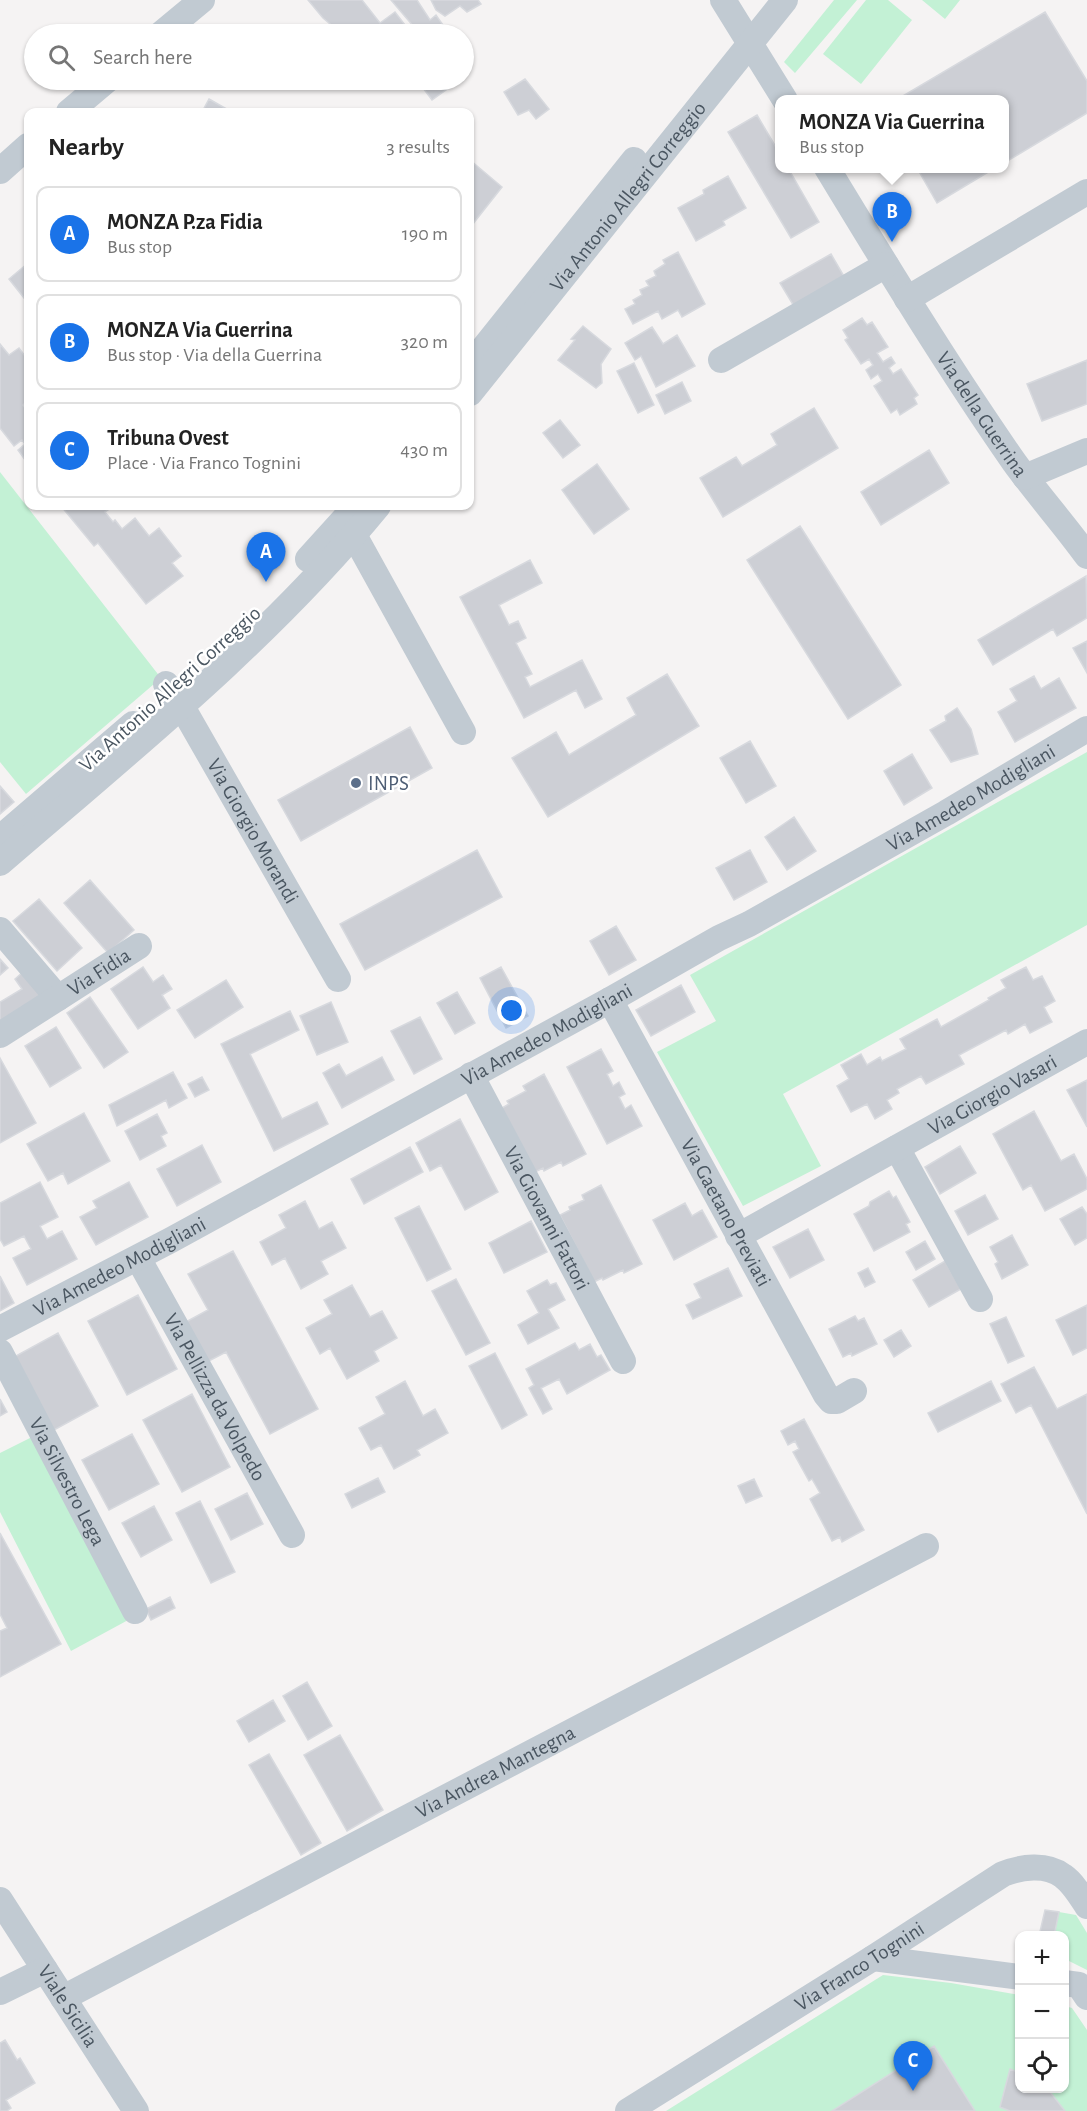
<!DOCTYPE html>
<html lang="en">
<head>
<meta charset="utf-8">
<style>
	:root { --surface:#fff; --page:#f6f6f6; --text:#222; --muted:#767676; --line:#e0e0e0; --accent:#1a73e8 }
	body { margin:0; font-family:"Alegreya Sans",sans-serif; background:var(--page); color:var(--text) }
	.controls { position:absolute; right:18px; bottom:18px; display:grid; overflow:hidden; border-radius:12px; box-shadow:0 2px 4px #0004 }
	.controls button { width:54px; height:54px; display:grid; place-items:center; padding:0; border:0; border-bottom:2px solid var(--line); background:var(--surface); color:var(--text); font:30px sans-serif }
	.you { position:absolute; left:512px; top:1011px; width:21px; height:21px; margin:-15px; border:4px solid #fff; border-radius:50%; background:#1a73e8; box-shadow:0 0 0 9px #1a73e833 }
	.badge { display:grid; place-items:center; width:39px; height:39px; border-radius:50%; background:var(--accent); color:#fff; font-size:20px; font-weight:700 }
	.pin { position:absolute; translate:-50% -50px; filter:drop-shadow(0 2px 3px #0008) }
	.pin::after { content:''; position:absolute; top:32px; width:21px; height:18px; background:inherit; clip-path:polygon(0 0,100% 0,50% 100%) }
	.popup { position:absolute; left:775px; top:95px; width:234px; height:78px; box-sizing:border-box; display:grid; place-content:center; border-radius:12px; background:var(--surface); filter:drop-shadow(0 2px 4px #0005); font-size:20px; white-space:nowrap; color:var(--muted) }
	.popup b { font-size:22px; color:var(--text) }
	.popup::after { content:''; position:absolute; left:50%; top:100%; margin-left:-12px; border:12px solid transparent; border-top-color:var(--surface) }
	.list { margin:0; padding:0; list-style:none }
	h2 { display:flex; justify-content:space-between; align-items:center; height:78px; margin:0; padding:0 24px; font-size:26px }
	h2 small { font-size:20px; font-weight:400; color:var(--muted) }
	.list li { display:grid; grid-template-columns:39px 1fr auto; gap:18px; align-items:center; box-sizing:border-box; height:96px; margin:0 12px 12px; padding:0 12px; border:2px solid var(--line); border-radius:12px }
	.list b { display:block; font-size:22px; white-space:nowrap }
	.list p { margin:0; font-size:20px; white-space:nowrap; color:var(--muted) }
	.list em { font-size:20px; font-style:normal; color:var(--muted) }
	.icon { flex:none; width:33px; height:33px; fill:none; stroke:currentColor; stroke-width:2; stroke-linecap:round; stroke-linejoin:round }
	.map { position:relative; flex:none; width:1087px; height:2111px; overflow:hidden }
	.search { position:absolute; background:var(--surface); box-shadow:0 2px 4px #0004; left:24px; top:24px; width:450px; height:66px; display:flex; align-items:center; gap:15px; box-sizing:border-box; padding:0 21px; border-radius:33px; color:var(--muted); font-size:22px }
	.panel { position:absolute; background:var(--surface); box-shadow:0 2px 4px #0004; left:24px; top:108px; width:450px; height:402px; border-radius:12px }
	.map>svg:first-child { display:block }
</style>
</head>
<body>
<div class="map">
<svg width="1087" height="2111" viewBox="0 0 1087 2111">
	<rect width="100%" height="100%" fill="#f5f3f3"/>
	<path fill="#c3f1d5" d="M834 0H857L795 73 784 62Z
		M866 0H888L912 20 861 84 823 54Z
		M922 0H960L945 19Z
		M0 472 161 678 26 794 0 762Z
		M1087 752V925L783 1094 821 1166 743 1206 657 1052 716 1021 690 975Z
		M32 1437 130 1619 71 1651 0 1512V1453Z
		M1059 1912 1076 1915 1087 1933V1970L1065 1959 1064 1936 1054 1935Z
		M883 1975 951 1983 1019 1995 1020 2088H1064L1065 2006 1072 2008 1087 2030V2111H666Z"/>
	<path fill="#cdcfd5" stroke="#d7d9de" stroke-width="1.5" d="M308 0H362L380 23 395 12 412 34H372L368 30 365 34H342L323 18Z
		M391 0H417L430 20 436 15 443 25 438 29 442 34H420Z
		M431 0H478L481 4 467 12 460 6 445 16 436 10Z
		M1045 12 1087 81V113L1004 163V100H896Z
		M525 79 549 109 536 119 529 110 518 115 504 92Z
		M417 80H445L450 87 432 100Z
		M209 99 232 112H202Z
		M757 115 780 154V168H788L819 222 791 238 728 132Z
		M470 160 502 187 472 225 470 223Z
		M917 168H995L937 203Z
		M728 176 746 208 723 221 725 225 696 241 678 208 704 194 703 190Z
		M678 252 705 304 682 317 678 310 662 319 658 311 633 324 625 309 635 304 633 300 642 295 640 290 649 286 646 281 656 276 654 271 665 264 663 260Z
		M831 254 845 278 795 308 780 283Z
		M28 263V303L9 279Z
		M862 318 867 325 872 322 888 347 877 353 883 362 891 357 895 363 889 368 893 374 901 369 918 395 914 398 917 404 900 415 897 409 891 413 874 386 882 381 878 374 871 379 866 370 873 365 869 359 861 364 845 340 848 338 843 330Z
		M583 326 611 349 601 364 602 383 596 388 558 360 575 340 571 339Z
		M652 327 663 344 677 335 695 366 656 387 641 356 635 360 625 343Z
		M0 344 9 355 19 348 28 360V400L23 405 28 412V464L18 450 25 444 22 440 14 446 0 428Z
		M1087 360V404L1042 421 1027 384Z
		M634 363 654 405 638 413 617 371Z
		M682 382 691 401 665 414 656 395Z
		M814 408 838 448 723 517 700 478 736 457 742 466 777 445 771 434Z
		M560 420 580 445 563 458 543 433Z
		M929 450 949 483 881 525 861 492Z
		M597 464 629 509 594 534 562 490Z
		M61 506H114L105 512 113 522 115 520 122 529 135 518 149 536 159 528 181 556 172 563 183 576 146 604 98 543 94 546Z
		M800 526 901 685 848 719 747 560Z
		M530 560 542 583 499 605 509 625 518 621 526 638 516 643 532 674 525 677 530 687 582 660 602 699 585 708 576 690 524 718 460 597Z
		M1086 576 1087 618 1057 636 1053 629 993 665 978 640Z
		M1087 641V673L1073 648Z
		M667 674 699 726 548 817 512 758 556 732 569 755 636 715 627 698Z
		M1034 676 1041 689 1059 678 1076 708 1015 742 998 712 1017 701 1010 689Z
		M957 708 971 729 978 754 951 762 930 730 946 721 945 716Z
		M410 727 432 768 301 841 278 800Z
		M750 741 776 786 746 803 720 758Z
		M912 754 932 788 904 805 884 771Z
		M0 786 14 802 0 814Z
		M794 817 816 851 787 870 765 837Z
		M477 850 502 897 365 970 340 924Z
		M750 850 767 882 734 900 716 868Z
		M90 880 134 930 108 953 64 903Z
		M39 899 82 948 57 971 13 921Z
		M616 926 636 960 609 975 590 941Z
		M0 959 8 968 0 975Z
		M143 967 153 982 163 975 172 989 162 995 170 1008 138 1029 111 989Z
		M501 967 528 1016 506 1028 480 978Z
		M1026 967 1033 980 1042 976 1055 1001 1044 1007 1052 1022 1030 1033 1025 1024 1008 1034 1006 1030 959 1055 964 1064 926 1084 921 1076 897 1089 899 1093 887 1100 892 1109 875 1119 867 1104 851 1112 837 1086 849 1079 841 1065 861 1054 867 1065 880 1057 882 1061 906 1049 900 1039 937 1019 941 1027 989 1000 988 998 1006 988 1001 980Z
		M24 971 45 995 0 1025V1002L22 989 15 979Z
		M226 980 243 1007 195 1038 177 1010Z
		M681 985 695 1012 651 1036 636 1010Z
		M457 992 475 1023 455 1034 437 1003Z
		M90 997 128 1052 104 1068 67 1013Z
		M331 1002 348 1042 317 1055 300 1016Z
		M290 1011 299 1030 250 1054 282 1119 317 1102 328 1124 274 1151 221 1044Z
		M420 1017 442 1059 414 1074 391 1031Z
		M56 1027 81 1068 50 1087 25 1046Z
		M601 1049 613 1071 607 1074 613 1086 619 1082 625 1094 619 1097 625 1109 631 1105 642 1126 607 1144 567 1067Z
		M382 1057 394 1080 342 1108 323 1073 339 1064 346 1076Z
		M0 1058 36 1123 0 1143Z
		M173 1072 187 1098 169 1108 166 1100 117 1126 109 1105Z
		M544 1074 586 1154 563 1166 561 1162 544 1171 543 1168 535 1172 502 1108 509 1104 507 1101 526 1091 523 1086Z
		M202 1077 209 1090 195 1097 188 1084Z
		M1087 1080V1127L1067 1090Z
		M1034 1111 1061 1161 1074 1154 1087 1179V1189L1045 1211 1031 1185 1023 1190 993 1134Z
		M84 1113 110 1161 68 1184 63 1173 48 1181 27 1144Z
		M157 1114 167 1133 161 1136 166 1146 140 1160 125 1131Z
		M460 1119 498 1192 465 1210 441 1165 430 1171 416 1143Z
		M202 1145 221 1182 177 1206 157 1169Z
		M960 1146 976 1173 940 1194 925 1167Z
		M410 1147 423 1172 364 1204 351 1179Z
		M40 1182 58 1217 40 1226 47 1239 62 1231 77 1259 27 1285 13 1258 31 1249 24 1236 4 1246 0 1239V1203Z
		M129 1182 148 1217 96 1245 80 1217 97 1208 93 1201Z
		M601 1185 642 1264 624 1273 623 1270 603 1280 602 1278 594 1282 560 1215 570 1210 569 1207 584 1200 582 1195Z
		M889 1191 893 1198 896 1196 910 1222 906 1224 910 1232 874 1251 854 1214 869 1206 870 1202Z
		M985 1195 998 1219 968 1235 955 1211Z
		M305 1201 319 1229 332 1222 346 1248 321 1261 328 1274 301 1289 285 1258 272 1265 260 1242 286 1228 279 1215Z
		M685 1203 692 1216 702 1210 717 1237 674 1260 653 1220Z
		M419 1206 451 1269 427 1281 395 1218Z
		M1082 1207 1087 1214V1238L1075 1245 1060 1219Z
		M531 1221 547 1252 504 1273 489 1243Z
		M808 1229 824 1260 790 1278 773 1247Z
		M1012 1235 1028 1265 1002 1279 995 1264 998 1262 990 1247Z
		M925 1241 935 1259 916 1270 906 1252Z
		M233 1251 318 1409 270 1434 226 1352 203 1364 182 1324 208 1310 188 1274Z
		M945 1261 961 1289 929 1307 913 1280Z
		M728 1268 742 1296 693 1319 686 1305 701 1298 694 1284Z
		M868 1268 875 1282 865 1287 858 1273Z
		M0 1276 14 1303 0 1311Z
		M456 1279 490 1343 466 1355 432 1291Z
		M547 1280 550 1285 556 1283 565 1300 548 1309 559 1328 528 1344 518 1325 539 1313 527 1291Z
		M352 1285 370 1317 382 1311 397 1338 374 1351 379 1361 347 1379 330 1348 320 1354 306 1328 332 1314 324 1300Z
		M138 1295 177 1369 127 1395 88 1321Z
		M1087 1305V1348L1073 1355 1056 1320Z
		M855 1316 858 1321 864 1318 877 1344 852 1356 851 1353 843 1357 829 1329Z
		M1006 1317 1024 1356 1008 1363 990 1324Z
		M901 1330 911 1346 894 1357 884 1340Z
		M58 1333 98 1406 54 1430 14 1357Z
		M575 1343 579 1350 590 1344 597 1357 601 1355 610 1370 567 1394 559 1379 541 1388 552 1409 543 1414 529 1388 534 1385 526 1369Z
		M495 1353 527 1415 502 1429 469 1366Z
		M1034 1367 1057 1409 1087 1394V1514L1031 1405 1016 1413 1001 1384Z
		M405 1381 423 1416 435 1409 448 1433 417 1450 420 1455 394 1469 381 1445 371 1450 359 1428 385 1414 376 1397Z
		M991 1381 1001 1401 938 1432 928 1413Z
		M192 1394 230 1467 182 1492 143 1420Z
		M0 1399 7 1412 0 1416Z
		M804 1419 864 1530 842 1542 840 1537 832 1541 810 1499 820 1493 812 1479 809 1481 793 1452 799 1449 795 1441 788 1445 781 1431Z
		M132 1434 159 1484 109 1510 82 1460Z
		M378 1478 385 1492 352 1508 345 1494Z
		M754 1479 762 1496 746 1503 738 1486Z
		M247 1493 263 1524 231 1540 215 1509Z
		M200 1501 235 1572 211 1583 176 1513Z
		M154 1506 172 1540 141 1557 122 1523Z
		M0 1533 61 1644 0 1677V1631L7 1628 0 1614Z
		M170 1597 175 1608 151 1620 146 1609Z
		M307 1682 332 1726 308 1740 283 1696Z
		M273 1700 285 1721 249 1742 237 1721Z
		M340 1735 383 1810 347 1831 304 1755Z
		M269 1754 321 1843 301 1855 249 1765Z
		M1045 1910 1059 1912 1054 1936H1039Z
		M5 2040 17 2060 20 2058 35 2083 6 2100 11 2108 7 2111H0V2043Z
		M934 2046 975 2111H832Z
		M1010 2069 1020 2073V2088H1047L1065 2111H1010L1000 2107Z"/>
	<g fill="none" stroke-linecap="round" stroke-linejoin="round">
		<g stroke="#c1cad2" stroke-width="26">
			<path d="M723 0 785 100"/>
			<path d="M161 34 202 0"/>
			<path d="M69 112 107 80"/>
			<path id="s1" d="M827 168C887 267 948 367 1014 462 1037 494 1064 524 1087 556"/>
			<path d="M0 171 28 146"/>
			<path d="M907 299 1087 192"/>
			<path d="M721 360 886 265"/>
			<path d="M470 365 634 160"/>
			<path id="s2" d="M470 393 785 0"/>
			<path d="M1025 477 1087 451"/>
			<path d="M354 535 463 732"/>
			<path d="M308 559 356 506"/>
			<path id="s3" d="M166 684 181 705 338 979"/>
			<path d="M0 838 133 724"/>
			<path d="M0 863C131 750 268 640 378 506"/>
			<path id="s4" d="M0 930 58 998 139 946"/>
			<path id="s5" d="M610 1000 826 1395 831 1401H837L854 1391"/>
			<path d="M0 1035 58 998"/>
			<path id="s6" d="M471 1075 623 1361"/>
			<path d="M897 1148 980 1299"/>
			<path id="s7" d="M738 1236 1087 1042"/>
			<path id="s8" d="M138 1258 292 1535"/>
			<path id="s9" d="M0 1329 171 1240 610 1000 719 938 749 924 946 813 1087 729"/>
			<path id="s10" d="M0 1352 135 1611"/>
			<path id="s11" d="M0 1900 136 2111"/>
			<path d="M873 1958 1020 1977"/>
			<path d="M1064 1983 1079 1985 1087 1997"/>
			<path d="M0 1992 45 1970"/>
			<path id="s12" d="M63 1998 926 1546"/>
			<path id="s13" d="M628 2111 873 1958 1003 1874C1021 1867 1046 1863 1063 1876 1073 1883 1080 1895 1087 1906"/>
		</g>
	</g>
	<circle fill="#5c6f8a" stroke="#fff" stroke-width="2" cx="356" cy="783" r="6"/>
	<g text-anchor="middle" dominant-baseline="central" stroke-width="5" stroke-linejoin="round" paint-order="stroke">
		<g font-size="21" fill="#4a5661" stroke="#fff">
			<text stroke="none"><textPath href="#s2" startOffset="252">Via Antonio Allegri Correggio</textPath></text>
			<text stroke="none"><textPath href="#s1" startOffset="291">Via della Guerrina</textPath></text>
			<text transform="translate(170 689) rotate(-42)">Via Antonio Allegri Correggio</text>
			<text stroke="none"><textPath href="#s9" startOffset="1107">Via Amedeo Modigliani</textPath></text>
			<text stroke="none"><textPath href="#s3" startOffset="171">Via Giorgio Morandi</textPath></text>
			<text stroke="none"><textPath href="#s4" startOffset="138">Via Fidia</textPath></text>
			<text stroke="none"><textPath href="#s9" startOffset="621">Via Amedeo Modigliani</textPath></text>
			<text stroke="none"><textPath href="#s7" startOffset="291">Via Giorgio Vasari</textPath></text>
			<text stroke="none"><textPath href="#s5" startOffset="242">Via Gaetano Previati</textPath></text>
			<text stroke="none"><textPath href="#s6" startOffset="162">Via Giovanni Fattori</textPath></text>
			<text stroke="none"><textPath href="#s9" startOffset="135">Via Amedeo Modigliani</textPath></text>
			<text stroke="none"><textPath href="#s8" startOffset="159">Via Pellizza da Volpedo</textPath></text>
			<text stroke="none"><textPath href="#s10" startOffset="146">Via Silvestro Lega</textPath></text>
			<text stroke="none"><textPath href="#s12" startOffset="488">Via Andrea Mantegna</textPath></text>
			<text stroke="none"><textPath href="#s13" startOffset="273">Via Franco Tognini</textPath></text>
			<text stroke="none"><textPath href="#s11" startOffset="126">Viale Sicilia</textPath></text>
		</g>
		<g font-size="21" fill="#4e5e75" stroke="#fff" text-anchor="start">
			<text x="368" y="783">INPS</text>
		</g>
	</g>
</svg>
<div class="controls">
<button>+</button>
<button>−</button>
<button><svg class="icon" aria-label="locate" viewBox="0 0 24 24"><circle cx="12" cy="12" r="6"/><path d="M12 2v4M12 18v4M2 12h4M18 12h4"/></svg></button>
</div>
<div class="you"></div>
<div class="pin badge" style="left:266px;top:582px">A</div>
<div class="pin badge" style="left:892px;top:242px">B</div>
<div class="popup"><b>MONZA Via Guerrina</b>Bus stop</div>
<div class="pin badge" style="left:913px;top:2091px">C</div>
<div class="search"><svg class="icon" aria-label="search" viewBox="0 0 24 24"><circle cx="10" cy="10" r="6"/><path d="M15 15l6 6"/></svg>Search here</div>
<section class="panel">
<h2>Nearby<small>3 results</small></h2>
<ul class="list">
<li><span class="badge">A</span><div><b>MONZA P.za Fidia</b><p>Bus stop</p></div><em>190 m</em></li>
<li><span class="badge">B</span><div><b>MONZA Via Guerrina</b><p>Bus stop · Via della Guerrina</p></div><em>320 m</em></li>
<li><span class="badge">C</span><div><b>Tribuna Ovest</b><p>Place · Via Franco Tognini</p></div><em>430 m</em></li>
</ul>
</section>
</div>
</body>
</html>
